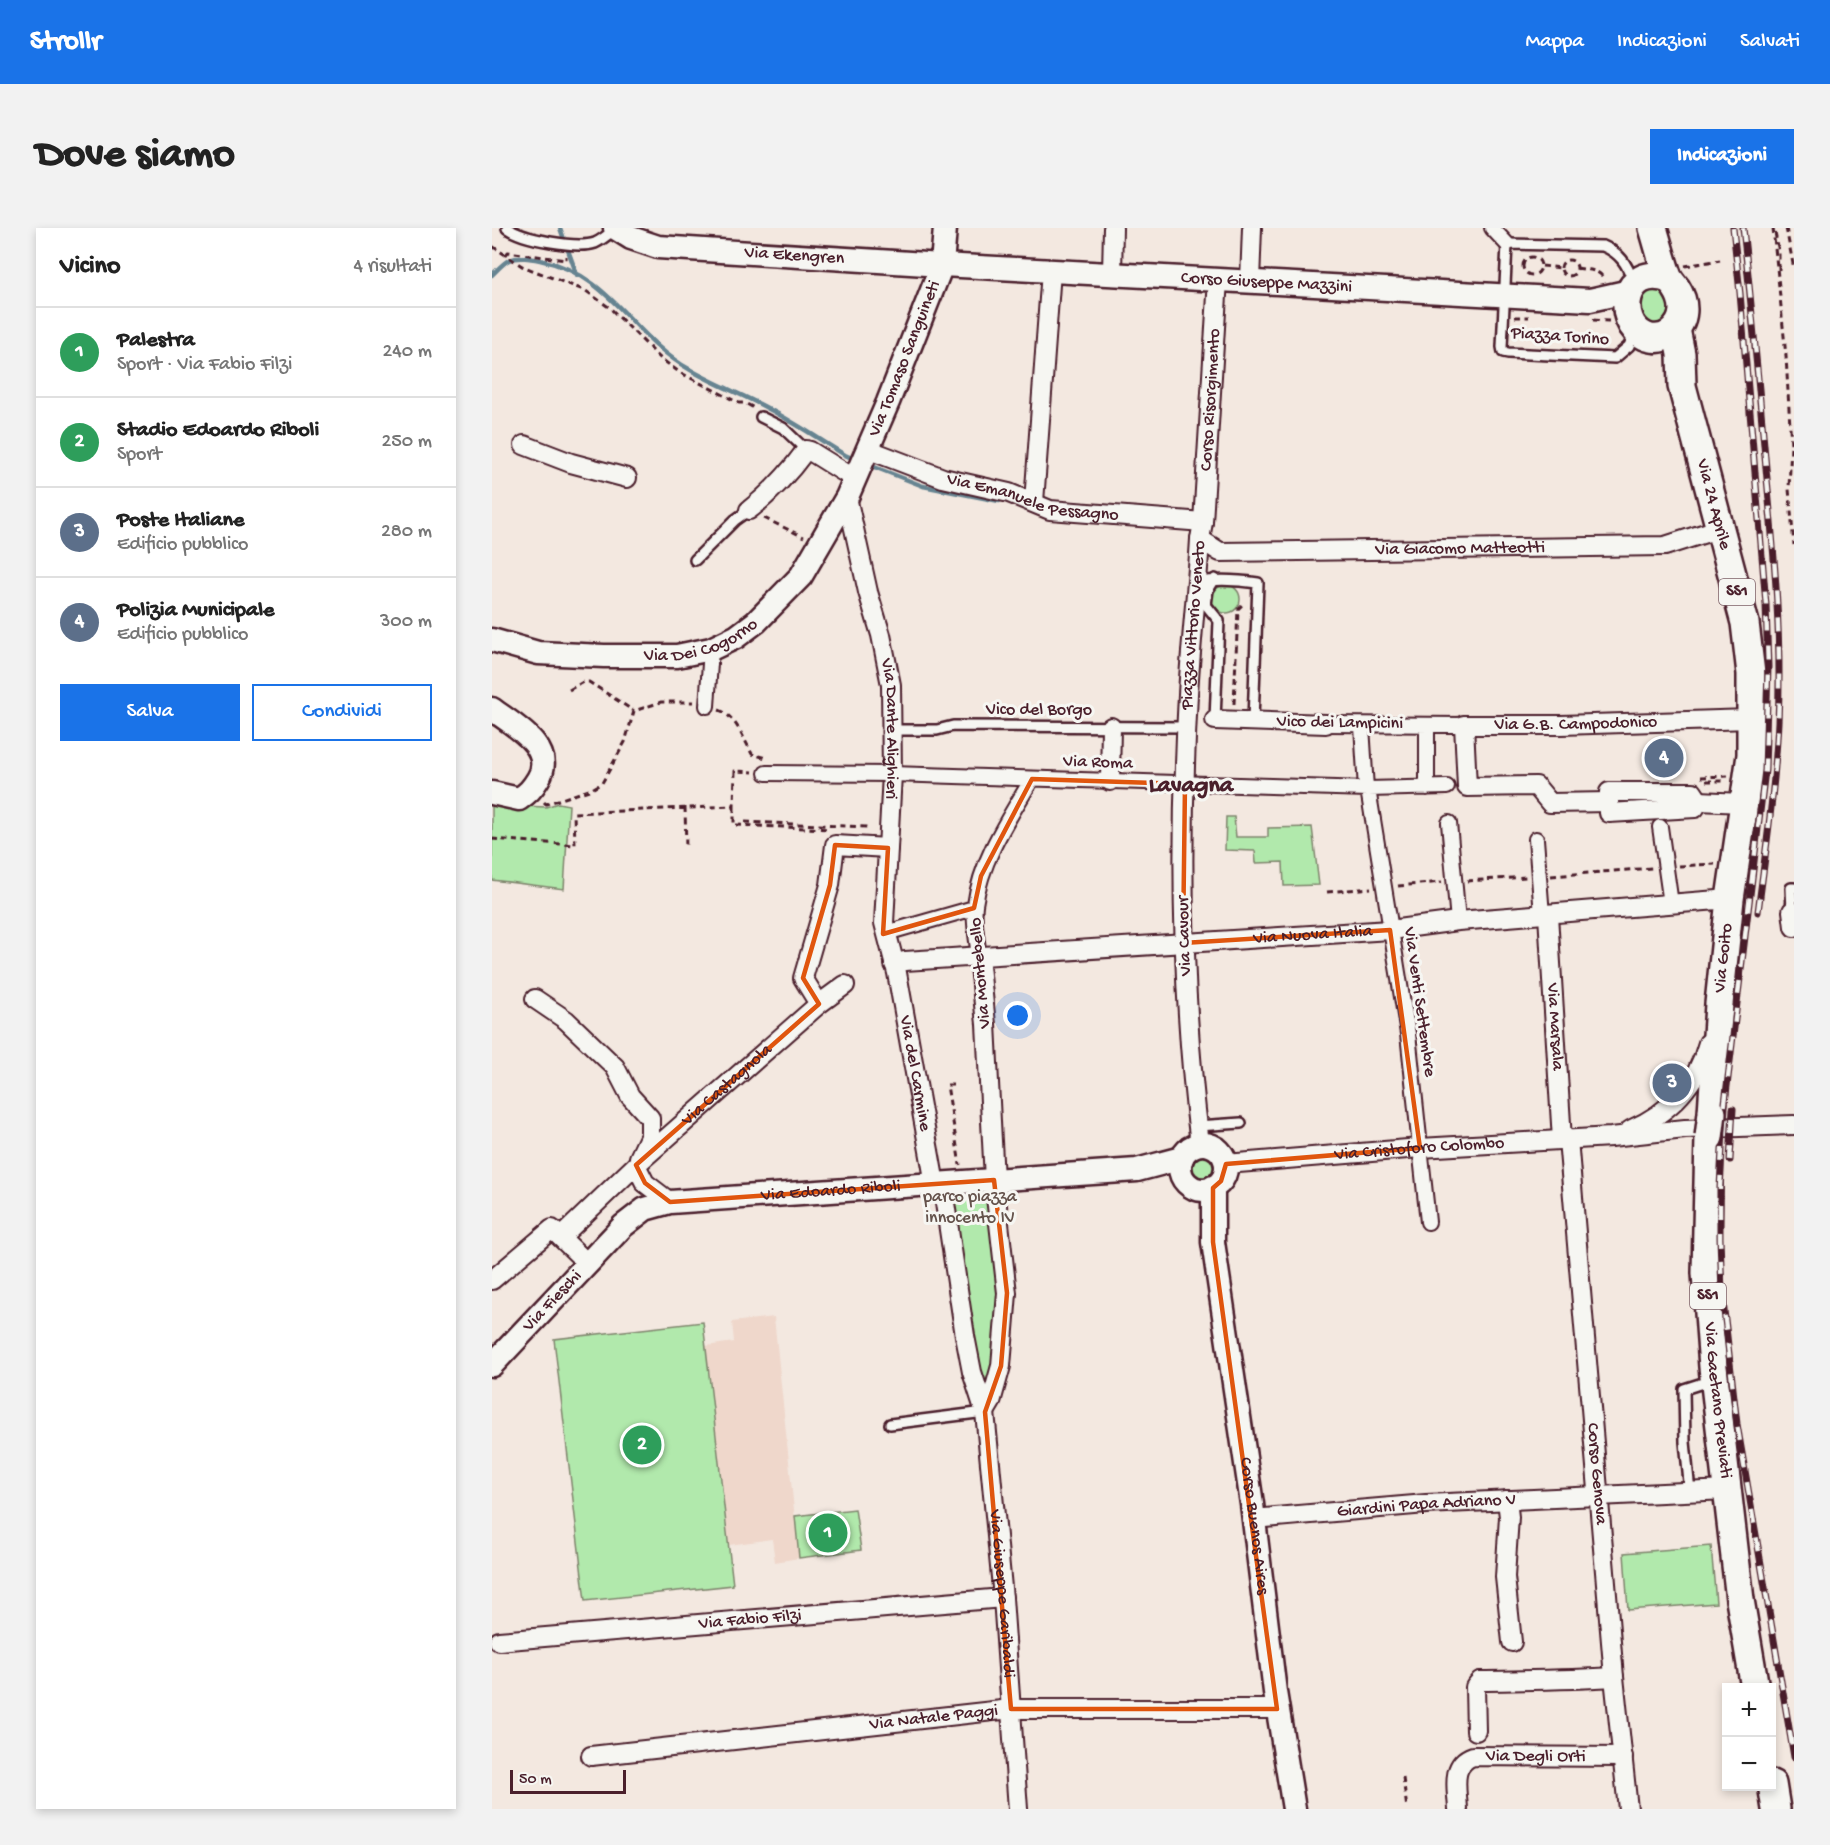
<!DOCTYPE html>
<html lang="it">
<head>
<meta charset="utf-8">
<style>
	:root { --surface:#fff; --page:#f2f2f2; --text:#222; --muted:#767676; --line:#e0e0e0; --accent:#1a73e8 }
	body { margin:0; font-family:"Gochi Hand",sans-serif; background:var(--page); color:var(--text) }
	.controls { position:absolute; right:18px; bottom:18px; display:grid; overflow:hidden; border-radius:0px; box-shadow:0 3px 9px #0003 }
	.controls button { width:54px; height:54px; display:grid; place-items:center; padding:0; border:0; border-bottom:2px solid var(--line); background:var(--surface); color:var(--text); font:30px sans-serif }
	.scale { position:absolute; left:18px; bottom:15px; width:116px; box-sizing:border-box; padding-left:6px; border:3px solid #4a1f2b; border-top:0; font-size:16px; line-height:21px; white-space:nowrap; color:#4a1f2b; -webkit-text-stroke:4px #f6f6f2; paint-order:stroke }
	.you { position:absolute; left:526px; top:788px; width:21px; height:21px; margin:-15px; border:4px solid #fff; border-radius:50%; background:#1a73e8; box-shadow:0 0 0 9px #1a73e833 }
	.badge { display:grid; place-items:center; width:39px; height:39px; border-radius:50%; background:var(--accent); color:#fff; font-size:20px; font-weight:700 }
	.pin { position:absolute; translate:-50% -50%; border:3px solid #fff; box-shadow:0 2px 6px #0006 }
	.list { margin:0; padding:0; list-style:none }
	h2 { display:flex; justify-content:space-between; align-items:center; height:78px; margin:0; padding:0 24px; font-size:26px }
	h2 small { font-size:20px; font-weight:400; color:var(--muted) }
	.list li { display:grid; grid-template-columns:39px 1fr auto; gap:18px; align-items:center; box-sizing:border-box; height:90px; padding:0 24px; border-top:2px solid var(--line) }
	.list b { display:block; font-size:22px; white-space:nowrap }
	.list p { margin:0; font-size:20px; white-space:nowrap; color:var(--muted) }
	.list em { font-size:20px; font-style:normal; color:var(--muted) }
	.actions { display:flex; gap:12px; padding:18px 24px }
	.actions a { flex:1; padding:14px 0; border:2px solid var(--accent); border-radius:0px; text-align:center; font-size:21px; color:var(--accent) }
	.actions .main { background:var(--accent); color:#fff }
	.map { position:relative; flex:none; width:1302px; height:1581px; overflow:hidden; border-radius:0px }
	header { display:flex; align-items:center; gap:36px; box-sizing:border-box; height:84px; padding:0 30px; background:var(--accent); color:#fff }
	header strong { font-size:28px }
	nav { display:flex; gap:33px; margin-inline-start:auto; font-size:21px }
	.intro { display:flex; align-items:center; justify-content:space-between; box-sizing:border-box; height:144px; padding:0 36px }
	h1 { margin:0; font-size:42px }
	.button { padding:15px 27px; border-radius:0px; background:var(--accent); color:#fff; font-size:21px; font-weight:700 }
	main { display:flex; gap:36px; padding:0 36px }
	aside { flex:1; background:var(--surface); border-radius:0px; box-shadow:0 3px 9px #0003 }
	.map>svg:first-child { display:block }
</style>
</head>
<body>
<header>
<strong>Strollr</strong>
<nav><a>Mappa</a><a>Indicazioni</a><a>Salvati</a></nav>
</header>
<div class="intro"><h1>Dove siamo</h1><a class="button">Indicazioni</a></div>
<main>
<aside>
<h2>Vicino<small>4 risultati</small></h2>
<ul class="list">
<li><span class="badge" style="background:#2e9e5b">1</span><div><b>Palestra</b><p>Sport · Via Fabio Filzi</p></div><em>240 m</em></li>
<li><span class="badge" style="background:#2e9e5b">2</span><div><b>Stadio Edoardo Riboli</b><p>Sport</p></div><em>250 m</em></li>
<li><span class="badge" style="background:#5c6f8a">3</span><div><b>Poste Italiane</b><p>Edificio pubblico</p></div><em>280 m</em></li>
<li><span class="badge" style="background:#5c6f8a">4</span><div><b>Polizia Municipale</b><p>Edificio pubblico</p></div><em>300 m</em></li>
</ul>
<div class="actions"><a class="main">Salva</a><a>Condividi</a></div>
</aside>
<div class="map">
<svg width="1302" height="1581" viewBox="0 0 1302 1581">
	<rect width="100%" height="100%" fill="#f3e8e0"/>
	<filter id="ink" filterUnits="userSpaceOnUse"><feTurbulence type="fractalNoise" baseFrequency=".0167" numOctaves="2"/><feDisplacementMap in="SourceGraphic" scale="12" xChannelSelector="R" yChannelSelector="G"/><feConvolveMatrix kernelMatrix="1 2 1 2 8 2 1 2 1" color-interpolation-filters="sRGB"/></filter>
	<g filter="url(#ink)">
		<path fill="#efd7cb" d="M282 1089 307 1330 283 1334 280 1311 237 1317 214 1118 242 1114 240 1094Z"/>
		<path fill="#b1e9ac" stroke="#7e846c" stroke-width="1.5" d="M1169 61C1178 74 1181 86 1166 97 1149 95 1147 76 1153 63Z
			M720 371a14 14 0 1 1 28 0a14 14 0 1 1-28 0Z
			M66 575 77 577 72 661 0 652V577L54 579Z
			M734 589H742L744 609H776V600L820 599 827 657 792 658 791 634 764 635 763 623 733 622Z
			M701 939a10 10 0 1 1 20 0a10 10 0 1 1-20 0Z
			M497 956 512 1064 507 1137 493 1176 454 959Z
			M211 1094 241 1357 93 1373 62 1111Z
			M363 1281 369 1322 307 1330 303 1288Z
			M1219 1318 1224 1375 1136 1382 1132 1325Z"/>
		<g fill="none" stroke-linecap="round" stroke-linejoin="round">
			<path stroke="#668491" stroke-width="4.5" d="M68 0 85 47
				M0 47C5 42 11 35 17 32 27 28 38 30 48 32 120 47 140 109 197 141 222 156 250 166 275 180 302 194 327 211 353 227L364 232
				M377 237 431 258 507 273"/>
			<defs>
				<path id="service" d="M15 0C30 11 85 21 103 15 110 12 117 6 123 1
					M1141 53C1135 36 1128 25 1111 18L1015 16 1010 119 1011 124 1016 125 1123 130 1137 118 1143 102
					M269 189 291 200 314 222
					M203 332 243 292 257 282
					M706 354C727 351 745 352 766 355L761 493
					M704 371 714 377 727 393 723 492
					M714 377 716 362 723 351
					M399 502H445L461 498 696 499
					M1300 683 1299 660H1302
					M706 898 749 895
					M398 1196 493 1184
					M1198 1264 1193 1214 1192 1161 1220 1152"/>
				<path id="pedestrian" d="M1000 0 1015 16
					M215 478 219 421
					M834 496 972 497
					M935 497V560
					M870 498 874 561
					M274 545 400 546 876 561 955 559
					M876 561 916 806 936 994
					M957 595 966 693
					M1168 599 1179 676
					M1044 611 1050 687
					M394 705 482 680
					M487 728C485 712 481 693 483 677 489 631 517 590 540 551"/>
				<g id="minor">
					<path d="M620 46 621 0"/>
					<path d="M758 53 760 0"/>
					<path d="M32 217 79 235 135 250"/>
					<path id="s1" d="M375 221 451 250 517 265 558 282 711 294"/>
					<path id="s2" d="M355 269 376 364 389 407 399 457 400 546 392 695 405 745 443 956"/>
					<path d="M542 274 559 43"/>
					<path d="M257 282C279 265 297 245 314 222L318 223 363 251"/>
					<path id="s3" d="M708 311 728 324 1173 318 1229 300"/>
					<path d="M723 492 834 496"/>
					<path d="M618 553 619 499"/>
					<path d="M1117 564H1201L1207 573 1203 580 1117 585Z"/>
					<path d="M1207 573 1250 575"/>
					<path id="s4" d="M1117 574 1058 575 1044 558 975 559 972 497H1069L1258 491"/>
					<path d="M1300 683 1302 699"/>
					<path id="s5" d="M1056 687 1070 912"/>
					<path d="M487 728 494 796 502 952 515 1065 509 1138 499 1174 493 1184"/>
					<path id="s6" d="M402 736 413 733 898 702 966 693 1238 671"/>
					<path d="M43 771 74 792 123 839 138 868 158 890V907L147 930"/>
					<path d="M327 776 311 750 338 657 343 617 396 620"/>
					<path d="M1138 902C1177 885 1205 857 1216 815"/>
					<path id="s7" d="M1076 911 1122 1449 1136 1581"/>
					<path id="s8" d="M708 916C689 767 688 616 696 466 699 414 705 363 708 311L711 294 726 51"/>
					<path id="s9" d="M734 936 928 920 1119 909 1193 901 1302 897"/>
					<path d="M144 937 153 955 178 974"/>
					<path id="s10" d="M450 955 473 1108 480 1144 493 1184 511 1370 526 1581"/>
					<path id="s11" d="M69 1009 144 937 327 776 353 757"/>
					<path d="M0 1052 60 1001 96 1036"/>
					<path d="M1015 1272 1017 1289 1013 1349 1020 1414"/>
					<path id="s12" d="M761 1291 934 1276 1235 1262"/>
					<path id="s13" d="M7 1413 511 1370"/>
					<path d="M984 1503 983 1459 988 1453C1033 1452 1077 1452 1122 1449"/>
					<path id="s14" d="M99 1528 519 1481H785"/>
					<path id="s15" d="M966 1581C965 1561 958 1536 981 1528L1131 1529"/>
				</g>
				<g id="tertiary">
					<path id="s16" d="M123 0 139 10 166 19 450 37 1098 72 1138 63"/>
					<path id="s17" d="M0 412 46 425 112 428H185L219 421 244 409 264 394 309 348 355 269 396 174 450 37 453 0"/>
					<path d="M0 481C21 497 65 520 46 551 40 561 36 565 27 571L0 565"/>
					<circle cx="711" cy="939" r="23"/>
					<path id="s18" d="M721 959V1014L760 1276 783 1464 802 1581"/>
					<path id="s19" d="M0 1137 131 998 153 981 178 974 645 942 690 930"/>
				</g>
				<g id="primary">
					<path d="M1161 0C1166 16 1170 33 1176 49 1178 53 1181 56 1184 60 1194 75 1194 93 1179 105 1171 111 1162 112 1153 108 1123 95 1130 35 1177 51"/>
					<path id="s20" d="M1184 101 1189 126 1190 158 1253 395 1259 446V527L1238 671 1227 776 1220 885"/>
					<path id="s21" d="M1217 909 1214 1045 1221 1139 1248 1372 1263 1460"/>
					<path d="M1280 1556 1284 1581"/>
				</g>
			</defs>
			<use href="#service" stroke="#4a1f2b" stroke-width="14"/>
			<use href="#pedestrian" stroke="#4a1f2b" stroke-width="18"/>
			<use href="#minor" stroke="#4a1f2b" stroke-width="22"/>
			<use href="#tertiary" stroke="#4a1f2b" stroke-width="27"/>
			<use href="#primary" stroke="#4a1f2b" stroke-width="32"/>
			<path stroke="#4a1f2b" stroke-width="3" stroke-dasharray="6 4.5" stroke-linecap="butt" d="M1281 0 1294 128 1299 217 1297 261 1302 317
				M1294 0 1302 41
				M1283 5 1287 24V46
				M0 18 30 38 94 63 118 80 168 130 187 144 247 175H253L262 180
				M14 27 16 24 74 32V28
				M1031 38a9 9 0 1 1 18 0a9 9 0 1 1-18 0Z
				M1069 40a8 8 0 1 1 16 0a8 8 0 1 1-16 0Z
				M1050 38 1069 40
				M1193 38 1228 32
				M1085 40C1095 42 1107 41 1112 51
				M1023 89H1037
				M1101 92 1117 93
				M272 290 312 309
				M77 462 91 454H97L142 483
				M742 476 746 381 753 374
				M227 482C243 487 253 513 260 526L274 530
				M1209 549 1236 548
				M1214 553H1234
				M52 574 54 576 100 561 110 555 133 514 142 483 169 474H201
				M242 578V597L338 601
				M193 579 194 621
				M253 594 377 599
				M0 611 83 617 82 585 242 578 243 543 261 544
				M1187 638 1223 636
				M1059 648 1160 640
				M975 653 1034 649
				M906 658 950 654
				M835 664 879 660
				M461 857H455L468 937
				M911 1550 915 1581"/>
			<use href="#service" stroke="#f6f6f2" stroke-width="9"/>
			<use href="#pedestrian" stroke="#f6f6f2" stroke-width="14"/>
			<use href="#minor" stroke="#f6f6f2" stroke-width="18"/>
			<use href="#tertiary" stroke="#f6f6f2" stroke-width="22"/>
			<use href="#primary" stroke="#f6f6f2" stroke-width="27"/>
			<defs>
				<path id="rail" d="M1241 0 1248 65 1274 376 1276 439 1273 542 1232 883 1228 959V1010L1230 1065 1245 1196 1302 1529
					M1251 0C1260 80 1267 160 1274 240 1282 324 1290 410 1286 494 1283 558 1274 621 1266 684
					M1238 932 1241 881"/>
			</defs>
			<use href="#rail" stroke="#4a1f2b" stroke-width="7"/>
			<use href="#rail" stroke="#f6f6f2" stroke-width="4.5" stroke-dasharray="14" stroke-linecap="butt"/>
			<defs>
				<path id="primary-bridge" d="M1217 909 1220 885"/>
			</defs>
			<use href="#primary-bridge" stroke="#4a1f2b" stroke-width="32" stroke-linecap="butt"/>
			<use href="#primary-bridge" stroke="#f6f6f2" stroke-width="27"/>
		</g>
	</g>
	<path fill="none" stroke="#e0560e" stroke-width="4.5" stroke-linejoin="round" d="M540 551 693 556 691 715 898 702 928 920 734 936 729 953 721 960V1014L785 1481H519L493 1184 509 1138 515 1065 502 952 178 974 153 955 144 937 327 776 311 750 338 657 343 617 396 620 391 706 482 680 489 648Z"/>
	<g text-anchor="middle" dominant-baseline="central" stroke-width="6" stroke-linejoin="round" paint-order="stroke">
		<g fill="#f6f6f2" stroke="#7e6067" stroke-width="1.5">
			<rect x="1227" y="351" width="36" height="26" rx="4.5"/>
			<rect x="1198" y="1055" width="36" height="26" rx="4.5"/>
		</g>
		<g font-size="16" font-weight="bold" fill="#4a1f2b">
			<text x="1245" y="364">SS1</text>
			<text x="1216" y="1068">SS1</text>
		</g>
		<g font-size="18" fill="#4a1f2b" stroke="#f6f6f2">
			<text stroke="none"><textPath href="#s16" startOffset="184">Via Ekengren</textPath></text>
			<text stroke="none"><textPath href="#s16" startOffset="657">Corso Giuseppe Mazzini</textPath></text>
			<text transform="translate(1068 109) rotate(4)">Piazza Torino</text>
			<text stroke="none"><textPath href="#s17" startOffset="580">Via Tomaso Sanguineti</textPath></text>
			<text stroke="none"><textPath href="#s8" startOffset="746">Corso Risorgimento</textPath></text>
			<text stroke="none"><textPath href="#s1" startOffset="174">Via Emanuele Pessagno</textPath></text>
			<text stroke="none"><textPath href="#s20" startOffset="180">Via 24 Aprile</textPath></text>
			<text stroke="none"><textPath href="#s3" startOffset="264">Via Giacomo Matteotti</textPath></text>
			<text stroke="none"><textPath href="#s8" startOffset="520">Piazza Vittorio Veneto</textPath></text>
			<text stroke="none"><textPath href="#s17" startOffset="214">Via Dei Cogorno</textPath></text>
			<text x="547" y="482">Vico del Borgo</text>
			<text transform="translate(848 495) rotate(1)">Vico dei Lampicini</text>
			<text stroke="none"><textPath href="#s4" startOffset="324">Via G.B. Campodonico</textPath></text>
			<text stroke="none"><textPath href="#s2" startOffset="237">Via Dante Alighieri</textPath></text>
			<text transform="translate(606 535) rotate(2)">Via Roma</text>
			<text stroke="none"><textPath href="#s6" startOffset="420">Via Nuova Italia</textPath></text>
			<text transform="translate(693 708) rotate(-92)">Via Cavour</text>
			<text transform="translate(1232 730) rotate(-84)">Via Goito</text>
			<text transform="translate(489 745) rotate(-95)">Via Montebello</text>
			<text transform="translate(927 774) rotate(82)">Via Venti Settembre</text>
			<text stroke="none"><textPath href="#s5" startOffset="112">Via Marsala</textPath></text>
			<text stroke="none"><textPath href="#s2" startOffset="585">Via del Carmine</textPath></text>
			<text stroke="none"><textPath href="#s11" startOffset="225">Via Castagnola</textPath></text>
			<text stroke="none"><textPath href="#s9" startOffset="194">Via Cristoforo Colombo</textPath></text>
			<text stroke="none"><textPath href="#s19" startOffset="406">Via Edoardo Riboli</textPath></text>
			<text stroke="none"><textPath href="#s19" startOffset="88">Via Fieschi</textPath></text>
			<text stroke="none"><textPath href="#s21" startOffset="264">Via Gaetano Previati</textPath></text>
			<text stroke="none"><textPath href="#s7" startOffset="336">Corso Genova</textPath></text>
			<text stroke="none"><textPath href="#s12" startOffset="174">Giardini Papa Adriano V</textPath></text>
			<text stroke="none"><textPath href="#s18" startOffset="342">Corso Buenos Aires</textPath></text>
			<text stroke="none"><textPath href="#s10" startOffset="416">Via Giuseppe Garibaldi</textPath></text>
			<text stroke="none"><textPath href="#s13" startOffset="252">Via Fabio Filzi</textPath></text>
			<text stroke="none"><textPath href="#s14" startOffset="345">Via Natale Paggi</textPath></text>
			<text stroke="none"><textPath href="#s15" startOffset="123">Via Degli Orti</textPath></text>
		</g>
		<g font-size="18" fill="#64524b" stroke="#f6f6f2">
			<text x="478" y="969">parco piazza<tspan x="478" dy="21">innocento IV</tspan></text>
		</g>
		<g font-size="24" font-weight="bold" fill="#4a1f2b" stroke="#f6f6f2">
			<text x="699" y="558">Lavagna</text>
		</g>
	</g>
</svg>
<div class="controls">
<button>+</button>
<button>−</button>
</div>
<div class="scale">50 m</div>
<div class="you"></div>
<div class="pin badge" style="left:336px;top:1305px;background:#2e9e5b">1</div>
<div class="pin badge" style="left:150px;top:1217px;background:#2e9e5b">2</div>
<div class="pin badge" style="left:1180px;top:855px;background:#5c6f8a">3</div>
<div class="pin badge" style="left:1172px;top:530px;background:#5c6f8a">4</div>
</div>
</main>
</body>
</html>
